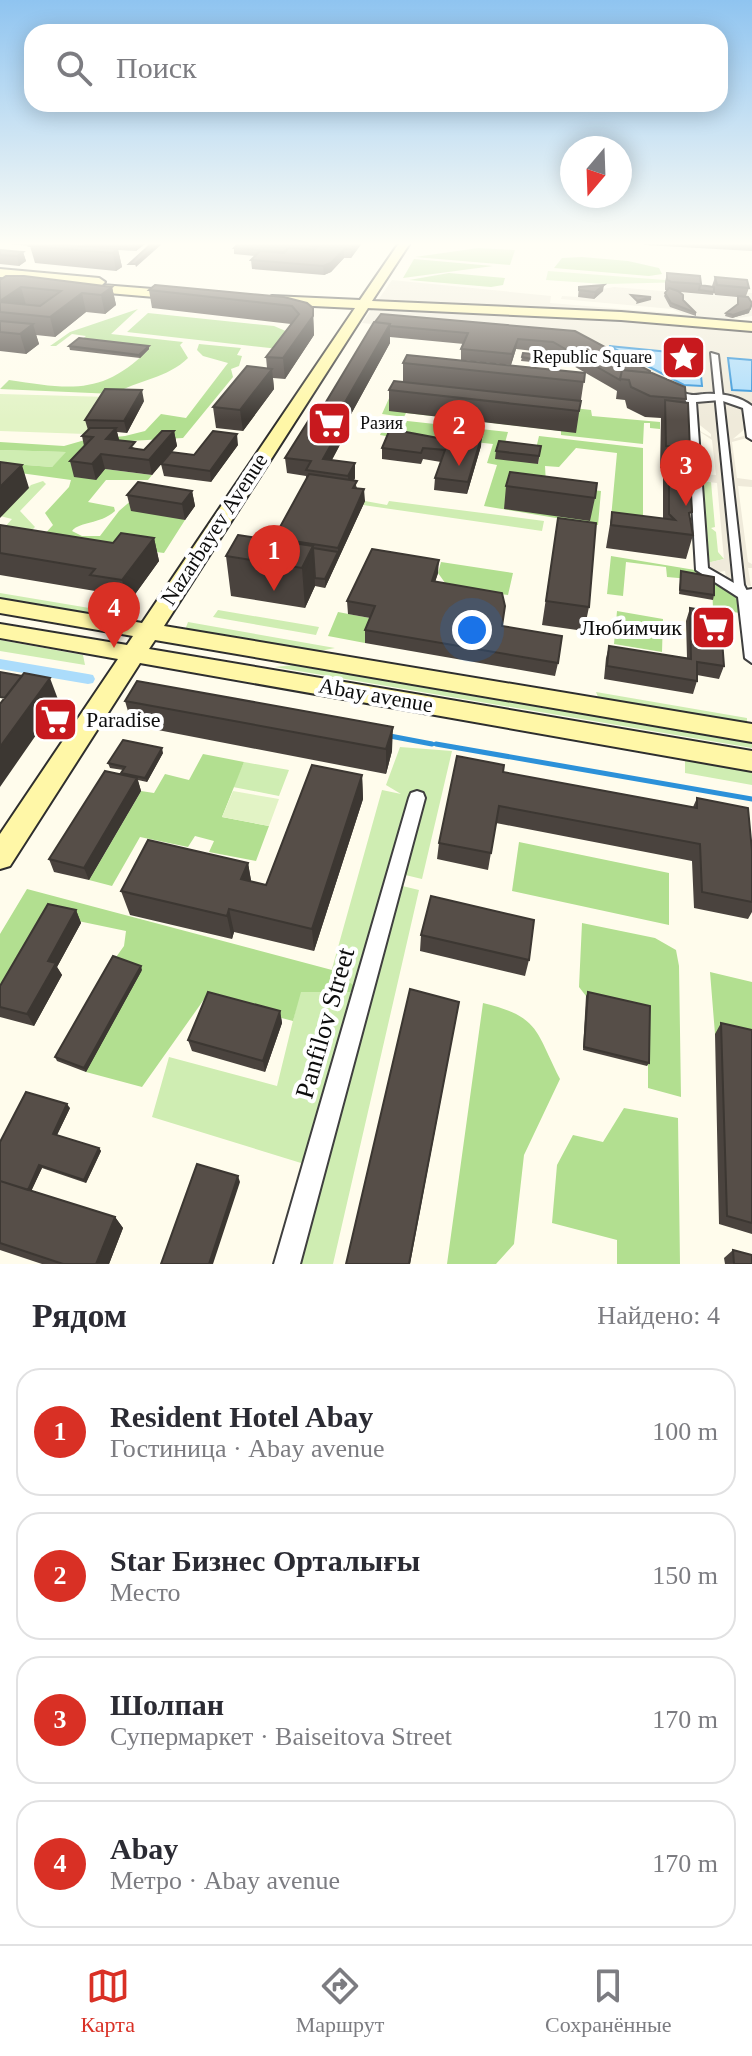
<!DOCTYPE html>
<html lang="ru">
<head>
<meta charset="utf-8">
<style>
	:root { --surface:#fff; --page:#f7f7f7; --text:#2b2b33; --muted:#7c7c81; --line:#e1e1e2; --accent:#d93025 }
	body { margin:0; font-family:"Times New Roman",serif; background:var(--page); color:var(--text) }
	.compass { position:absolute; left:560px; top:136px; width:72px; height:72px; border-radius:50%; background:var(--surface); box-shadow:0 4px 20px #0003; rotate:199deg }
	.you { position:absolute; left:472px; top:630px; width:28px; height:28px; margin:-20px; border:6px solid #fff; border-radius:50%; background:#1a73e8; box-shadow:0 0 0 12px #1a73e833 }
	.badge { display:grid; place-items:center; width:52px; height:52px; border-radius:50%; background:var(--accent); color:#fff; font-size:26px; font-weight:700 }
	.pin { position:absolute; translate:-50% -66px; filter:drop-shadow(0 2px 4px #0008) }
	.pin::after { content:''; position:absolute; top:42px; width:28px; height:24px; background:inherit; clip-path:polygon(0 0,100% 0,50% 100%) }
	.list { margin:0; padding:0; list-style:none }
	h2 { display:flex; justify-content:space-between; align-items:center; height:104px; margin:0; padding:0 32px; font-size:34px }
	h2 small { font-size:26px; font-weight:400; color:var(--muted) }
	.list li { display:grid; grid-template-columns:52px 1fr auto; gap:24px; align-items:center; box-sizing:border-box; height:128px; margin:0 16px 16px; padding:0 16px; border:2px solid var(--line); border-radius:24px }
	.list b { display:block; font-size:30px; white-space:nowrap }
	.list p { margin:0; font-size:26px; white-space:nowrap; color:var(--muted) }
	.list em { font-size:26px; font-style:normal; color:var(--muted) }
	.icon { flex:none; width:44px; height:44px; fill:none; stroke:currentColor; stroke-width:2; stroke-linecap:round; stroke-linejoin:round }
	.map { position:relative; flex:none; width:752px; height:1264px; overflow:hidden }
	.search { position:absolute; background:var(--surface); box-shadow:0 4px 20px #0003; left:24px; right:24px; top:24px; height:88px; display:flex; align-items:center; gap:20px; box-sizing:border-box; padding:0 28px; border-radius:24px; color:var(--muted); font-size:30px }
	.sheet { height:680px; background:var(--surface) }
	nav { display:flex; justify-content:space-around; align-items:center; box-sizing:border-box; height:112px; border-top:2px solid var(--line); background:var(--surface); font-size:22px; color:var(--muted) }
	nav a { display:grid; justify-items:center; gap:4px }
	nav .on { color:var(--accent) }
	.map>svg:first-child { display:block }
</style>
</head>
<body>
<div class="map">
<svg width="752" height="1264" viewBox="0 0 752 1264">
	<rect width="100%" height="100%" fill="#fffcec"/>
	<path fill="#cfedb2" d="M548 271 691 282 604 284 546 280Z
		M0 450 67 452 52 467 0 463Z
		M43 481 46 484 44 486 20 511 35 527 28 534 3 529 12 519 0 516 31 485Z
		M700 481 711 482 715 527 711 528 716 532 718 552 724 559 707 563Z
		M365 501 387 505 389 501 544 521 542 531 363 505Z
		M0 593 119 613 115 620 0 600Z
		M218 610 319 627 316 635 213 617Z
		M188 622 335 648 315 652 185 630Z
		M0 640 83 655 85 665 0 651Z
		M303 664 752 740V748L275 667Z
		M596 692 747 718V724L598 697Z
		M400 747 452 751 422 879 397 873 394 884 419 890 333 1264H287L314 1167 152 1117 169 1057 277 1086 300 992 328 983 382 790 401 794 386 785Z
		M685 760 752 771V785L685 773Z
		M244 762 289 770 279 796 233 787Z"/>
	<path fill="#b2df90" d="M478 248 515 250 510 265 415 257Z
		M582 257 628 261 659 268 662 274 649 276 554 268 562 258Z
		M414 259 493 266 403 278Z
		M449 273 505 278 503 285 491 287 409 280Z
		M138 309 111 334 183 342 180 345 188 358C168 378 138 380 114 394L0 389 9 380C69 389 102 396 148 350L80 341 86 336 72 334 56 346H50L70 332Z
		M148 313 274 326 288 332 279 349 127 332Z
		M199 344 241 348 237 355 242 356 239 366 231 369 233 377 183 438 94 443 95 479 105 469 152 475 148 480H106L88 502 114 507 115 511C99 525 80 521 72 531L82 536H100L119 511 134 498 185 520 164 553 42 537 53 525 45 513 69 487 71 480 13 472 0 463 52 467 66 452 0 450V442L64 446 85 440 125 436 145 431 161 414 186 418 228 363 203 356 197 350Z
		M394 387 591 410 592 416 660 422V429L650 428V423H644L643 444 561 435V431L406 413 404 417 382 414Z
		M380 418 508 432 503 450 538 464 540 454 535 453 539 436 643 448V534L610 529 617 453 576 448 559 467 545 466 546 484 601 491 598 525 484 506 497 465 487 463 493 444 400 434 397 438 380 435 384 426Z
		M611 556 695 570 738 596 740 613 713 609 712 581 667 577 666 567 626 562 623 596 607 594Z
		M441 562 513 573 508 595 448 587 438 573Z
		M617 611 663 619 662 652 614 644Z
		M338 612 375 619 365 643 328 636Z
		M203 754 244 762 222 817 269 826 256 861 209 852 214 841 195 836 188 847 140 837 112 886 89 880 141 791 154 793 165 774 189 780Z
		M519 842 669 873V925L512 891Z
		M27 889 332 970 363 992H301L293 1021 205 998 142 1087 86 1072 114 960 124 946 126 931 54 916 0 1010V934Z
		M582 923 655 938 676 950 679 966 681 1097 648 1088V1010L586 996 579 987Z
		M710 972 752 982V1043L715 1034Z
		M483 1003C540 1017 535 1030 560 1079L524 1155 514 1244 496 1264H447Z
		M624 1108 678 1118 680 1264H617V1240L552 1223 557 1165 573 1135 603 1142Z"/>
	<path fill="#e2f3c5" d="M0 394 109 397 86 434 0 431Z
		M233 791 279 799 269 826 222 817Z"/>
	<path fill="#efeada" d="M392 280 551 296 550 303 683 314 672 309 561 299 562 296 579 297 580 293 614 287 744 298 745 293H752V316L732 319 752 321V403L743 409 746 428 733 439 747 435V438L732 442 737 478 752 480V487L738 486 748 562 752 564V568H748L751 586 727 583 725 571 713 573 707 569V563L724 559 717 483 700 481 699 474 716 475 712 440 696 429 711 437V434L696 422 694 402 563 344 362 323Z"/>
	<path fill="#abdcfb" stroke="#2c91d9" stroke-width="2" d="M609 346 699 355 702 386 684 385Z
		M728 358 752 360V391L732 390Z"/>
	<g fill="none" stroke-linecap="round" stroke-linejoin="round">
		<path stroke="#2c91d9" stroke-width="5" d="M390 736 432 744
			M436 744 752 799"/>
		<path fill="#abdcfb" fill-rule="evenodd" d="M0 659 88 674 93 675 95 679 93 683 88 684 0 669Z"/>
		<defs>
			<path id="pedestrian" d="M711 353 718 355 744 585 749 595 744 598 740 597 734 585Z"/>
			<path id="minor" d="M684 393C692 396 696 395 704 394 721 393 739 396 752 406V440L747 437 743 408 720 400 696 402 708 568 746 590 752 589V663L745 658 738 597 696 570 686 401 679 396Z
				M417 791 423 793 425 798 300 1264H274L409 798 411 793Z"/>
			<path id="secondary" d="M399 243H410L372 301 621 312 752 323V331L621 320 368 308 164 626 752 724V742L155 640 149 649 752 751V771L140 663 10 866 0 869V834L118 659 0 638V624L127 645 133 636 0 613V599L142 623 355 308 272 304 266 300 272 296 360 300Z
				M0 269 99 278 105 282 102 285 178 291 184 295 178 299 85 291 79 287 82 284 0 277Z"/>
		</defs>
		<use href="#pedestrian" stroke="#3f3f3f" stroke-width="4"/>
		<use href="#minor" stroke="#3f3f3f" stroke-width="4"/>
		<use href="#secondary" stroke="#2e2e2e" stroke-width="4"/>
		<use href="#pedestrian" fill="#fff" fill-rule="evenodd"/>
		<use href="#minor" fill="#fff" fill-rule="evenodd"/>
		<use href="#secondary" fill="#fff7a7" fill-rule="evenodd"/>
	</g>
	<path fill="#4a433e" d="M0 243H55L54 244 85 246V244L87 243H146L136 251 118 250 122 267 116 271 35 263 30 246Z
		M362 243 351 258H344L331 272 324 275 252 269 251 260 255 256 234 254V248Z
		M644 243H752V251L644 245Z
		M0 250 23 252 26 261 19 266 0 264Z
		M667 273 700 276V285L712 286 715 277 749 288 746 296 749 313 732 318 725 316 726 313 737 304V297L715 295 714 292 713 295 680 292 683 300 696 313V316L670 307 664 296 667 290H665V282Z
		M0 280 112 287 116 305 105 314 86 312 55 337 36 335 39 344 26 354 0 351Z
		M579 287 603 291 594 299 578 297Z
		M149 290 313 308 314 335 285 379 273 378 274 389 243 431 216 428 213 407 267 368 266 357 291 324 152 308Z
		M374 322 575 331 650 373 686 399 685 403 690 449 688 455 690 519 693 535 686 559 606 548 612 512 663 519V475L664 469 660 468 661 418 645 417 627 408 625 400 616 399 617 391 551 353 516 349 511 365 461 360V349L464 344 390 337V343L350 416V426L332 460 355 478 354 480 357 488 365 501 325 588 315 586 305 608 231 596 226 556 274 541V538L306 479V476L287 473 285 458 326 408V402Z
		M69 346H149V349L140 358 70 350Z
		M522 357 533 358H534L532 362 521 361Z
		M403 363 585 373 576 433 389 411V390L403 382Z
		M144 401 127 433 117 432 119 441 137 449 144 450 174 431 177 446 172 452 194 455 238 445 211 482 164 476 161 464 152 475 105 469 96 480 74 477 70 461 84 446 82 436 88 430 85 420Z
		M481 446 467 494 434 490 435 478 441 462 423 459 421 464 382 459V448Z
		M541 446 538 464 495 459 496 451Z
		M506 486 595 498 590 521 504 509Z
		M192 491 195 506 185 520 131 511 127 495Z
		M558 518 589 607 584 631 542 625Z
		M0 525 113 543 154 538 159 561 128 604 97 598 95 591 0 575Z
		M681 571 714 595 713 600 679 594Z
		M438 573 435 582 558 663 555 676 365 643V630L370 618 348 614 347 601Z
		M690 608 724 666 719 679 697 675V681L693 694 604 679 606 658 609 646 687 658 686 621Z
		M137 681 392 751 386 774 132 725 125 701Z
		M163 753 147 782 138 780 141 791 89 880 54 872 49 859 122 774 123 770 110 768 108 763Z
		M503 772 693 807 697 798 752 851V912L748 919 694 908 692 861 496 823 488 870 437 859 439 843Z
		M362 775 363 799 314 951 234 932 232 939 130 915 121 891 248 863 251 881 266 885Z
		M76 910 81 923 57 967 62 975 34 1026 0 1017V1007Z
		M421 935 529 960 525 976 420 951Z
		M142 970 86 1072 57 1061 55 1057Z
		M588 992 649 1063 647 1066 583 1050 586 996Z
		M280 1011 282 1023 265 1072 192 1051 188 1040Z
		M721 1023 752 1030V1234L719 1224 715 1034Z
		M70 1108 57 1135 99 1148 101 1151 86 1183 42 1168 31 1191 115 1217 123 1228 109 1264H42L0 1250V1142Z
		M733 1250 752 1264H725L724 1258Z"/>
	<path fill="#3c3732" d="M142 243H146L136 251 135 248Z
		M159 243H163L136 267 135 264Z
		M315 243H322L307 257V251Z
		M356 243H362L351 258V249Z
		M118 249 122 267 116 271 113 253Z
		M344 249V258L331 272 324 275 323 266Z
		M23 252 26 261 19 266 17 256Z
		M604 285 603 291 594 299 595 292Z
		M21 287 26 305 2 312 0 301Z
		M112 287 116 305 105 314 101 295Z
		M82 293 86 312 55 337 50 317Z
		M651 297V300L636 304 637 301Z
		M752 305 749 313 732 318 733 315Z
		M313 316 314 335 285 379 283 358Z
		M33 324 39 344 26 354 20 334Z
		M390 324V343L350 416V426L324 474 323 459 344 420V404Z
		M518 339 516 349 511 365 512 354Z
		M149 346V349L140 358 139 355Z
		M272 369 274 389 243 431 240 410Z
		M142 390 144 401 127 433 124 421Z
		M116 428 120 443 106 439Z
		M174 431 177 446 152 475 149 460Z
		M237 434 238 445 211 482 210 471Z
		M482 435 481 446 467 494 468 482Z
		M101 454 105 469 96 480 92 464Z
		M355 463V478L349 491 348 476Z
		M22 465 29 488 0 518V487Z
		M364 489 365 501 325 588V579L338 552V548Z
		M192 491 195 506 185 520 182 504Z
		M154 538 159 561 128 604 122 580Z
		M313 546 315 586 305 608 302 568Z
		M439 560 438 573 431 594 432 581Z
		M50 678 59 702 0 787V747Z
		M393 727 392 751 386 774V749Z
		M162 748 163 753 147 782 145 778Z
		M362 775 363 799 314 951 312 929Z
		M137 778 141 791 89 880 84 868Z
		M248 863 252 886 241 879Z
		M229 909 234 932 232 939 227 916Z
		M76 910 81 923 57 967 62 975 34 1026 27 1014 48 961Z
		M141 966 142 970 86 1072 84 1068Z
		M459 1002 410 1264H409Z
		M280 1011 282 1023 265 1072 263 1061Z
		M67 1104 70 1108 56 1137 53 1134Z
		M99 1148 101 1151 86 1183 84 1180Z
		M39 1165 42 1168 29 1196 26 1193Z
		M238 1176 240 1182 213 1264H209Z
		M115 1217 123 1228 109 1264H96Z"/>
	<path fill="#564e48" stroke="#3c3732" stroke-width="2" d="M35 243H45L118 249 113 253 30 246Z
		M87 243H142L135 248 85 244Z
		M152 243H159L135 264H129Z
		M239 243H315L309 249 289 248 283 252 234 248Z
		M321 243H356L351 249H344L331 263 323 266 251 260 260 251 284 253 289 248 315 250Z
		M0 250 23 252 17 256 0 255Z
		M667 273 700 276 701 284 671 282 667 280Z
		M6 276H24L112 287 101 295 82 293 50 317 0 312V302L40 306 61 291 21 287 0 301V280Z
		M715 277 747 280 749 288 717 285Z
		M155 285 284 297 307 303 313 308V316L283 358 266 357 299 314 292 306 149 290Z
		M604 285 595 292 579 290V287Z
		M700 285 714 287V292L699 290Z
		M669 288 678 291 683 295V300L696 313 671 303 665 293Z
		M631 295 651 297 637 301Z
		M738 296 748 297 752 303 750 309 733 315 726 313 738 304Z
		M381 314 575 331 650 371V373L622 370 620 380 553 342 518 339 512 354 461 349 468 333 390 326V324L375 322Z
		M0 321 33 324 20 334 0 332Z
		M374 322 390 324 344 404 326 402Z
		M79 338 149 346 139 355 69 346Z
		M523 353 534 354 532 359 522 357Z
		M407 355 585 373 584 382 403 363Z
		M247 366 272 369 240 410 213 407Z
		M622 370 652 373 685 387 686 399 650 396 631 387 629 380 620 379Z
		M394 381 581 401 579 411 389 390Z
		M105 389 142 390 124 421 85 420Z
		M665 400 688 403 690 449 666 446Z
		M317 407 350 411 323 459 355 463 348 476 306 470 311 461 285 458Z
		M90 428H116L106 439 135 442 130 448 144 450 162 431H174L149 460 101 454 92 464 70 461 93 437 82 436Z
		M390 429 449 440 452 431 482 435 468 482 435 478 445 450 423 448 421 453 382 448Z
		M213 431 237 434 210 471 161 464 171 452 194 455Z
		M499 441 541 446 539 456 496 451Z
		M669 452 689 455 692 512 689 513 693 535 611 525 612 512 675 520 669 514Z
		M0 462 22 465 0 487Z
		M510 472 597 483 595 498 506 486Z
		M309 474 357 481 353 488 364 489 338 548 274 538Z
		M138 482 192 491 182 504 127 495Z
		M558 518 596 523 589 607 546 601Z
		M0 525 113 543 121 533 154 538 122 580 90 575 95 569 0 553Z
		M238 535 313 546 302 568 226 556Z
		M313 548 338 552 325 579 315 578Z
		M372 549 439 560 432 581 502 593 505 606 502 626 562 636 558 663 365 630 375 606 347 601Z
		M681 571 714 577V595L680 590Z
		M690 608 720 613 724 666 697 662V681L607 666 609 646 691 659Z
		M0 672 22 676 5 698 0 697Z
		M24 673 50 678 0 747V704Z
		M137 681 393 727 386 749 125 701Z
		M123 740 162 748 145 778 121 773 125 767 108 763Z
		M457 756 504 765 503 772 697 808V798L748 808 752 851V902L702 892 700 844 499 806 491 853 439 843Z
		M312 765 362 775 312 929 229 909 227 916 121 891 148 840 248 863 241 879 266 885Z
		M105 771 137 778 84 868 49 859Z
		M431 896 534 920 529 960 421 935Z
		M48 904 76 910 48 961 56 963 27 1014 0 1007V986Z
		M113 956 141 966 84 1068 55 1057Z
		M410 989 459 1002 409 1264H346Z
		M208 992 280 1011 263 1061 188 1040Z
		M588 992 650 1006 649 1063 584 1047Z
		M721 1023 752 1030V1223L727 1216Z
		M26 1092 67 1104 53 1134 99 1148 84 1180 39 1165 28 1190 0 1181V1142Z
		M197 1164 238 1176 209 1264H161Z
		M0 1181 115 1217 96 1264H63L0 1243Z
		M733 1250 752 1255V1264H734Z"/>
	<linearGradient id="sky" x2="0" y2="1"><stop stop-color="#8fc4f0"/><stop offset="0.58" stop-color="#fffef6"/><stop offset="1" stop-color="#fffef6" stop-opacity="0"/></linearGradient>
	<rect width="752" height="420" fill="url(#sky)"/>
	<defs>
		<symbol id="sight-square" viewBox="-11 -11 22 22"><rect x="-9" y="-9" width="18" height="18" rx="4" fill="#c8191e" stroke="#fff"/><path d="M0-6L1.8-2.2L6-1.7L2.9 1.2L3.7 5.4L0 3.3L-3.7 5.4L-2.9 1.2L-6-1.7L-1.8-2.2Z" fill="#fff"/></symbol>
		<symbol id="supermarket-square" viewBox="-11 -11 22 22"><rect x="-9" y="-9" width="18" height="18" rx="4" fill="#c8191e" stroke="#fff"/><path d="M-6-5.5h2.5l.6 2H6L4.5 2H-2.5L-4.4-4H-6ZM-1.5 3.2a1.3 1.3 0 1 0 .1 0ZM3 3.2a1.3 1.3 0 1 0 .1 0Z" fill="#fff"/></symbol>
	</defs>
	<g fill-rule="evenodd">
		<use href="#sight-square" x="658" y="332" width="51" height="51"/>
		<use href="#supermarket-square" x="304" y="398" width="51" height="51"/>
		<use href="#supermarket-square" x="688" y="602" width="51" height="51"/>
		<use href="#supermarket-square" x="30" y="694" width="51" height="51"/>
	</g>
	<g text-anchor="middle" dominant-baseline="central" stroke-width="8" stroke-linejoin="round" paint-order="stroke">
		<g font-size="18" fill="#0c0c0c" stroke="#fff" text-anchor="end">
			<text x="652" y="357">Republic Square</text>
			<text x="360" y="423" text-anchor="start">Разия</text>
		</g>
		<g font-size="22" fill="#0c0c0c" stroke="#fff">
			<text transform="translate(214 529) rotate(-57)">Nazarbayev Avenue</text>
			<text transform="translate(376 695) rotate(10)">Abay avenue</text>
		</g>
		<g font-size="22" fill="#0c0c0c" stroke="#fff" text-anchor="end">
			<text x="682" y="627">Любимчик</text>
			<text x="86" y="719" text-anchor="start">Paradise</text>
		</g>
		<g font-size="26" fill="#0c0c0c" stroke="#fff">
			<text transform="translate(325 1023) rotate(-74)">Panfilov Street</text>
		</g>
	</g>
</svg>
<svg class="compass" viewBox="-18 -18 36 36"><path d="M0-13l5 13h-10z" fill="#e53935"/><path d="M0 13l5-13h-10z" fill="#7c7c81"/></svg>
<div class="you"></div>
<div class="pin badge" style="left:274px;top:591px">1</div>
<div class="pin badge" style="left:459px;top:466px">2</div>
<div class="pin badge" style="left:686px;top:506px">3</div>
<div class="pin badge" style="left:114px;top:648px">4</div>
<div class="search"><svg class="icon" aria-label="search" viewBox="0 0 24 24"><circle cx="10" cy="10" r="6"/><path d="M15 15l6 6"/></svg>Поиск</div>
</div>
<section class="sheet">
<h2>Рядом<small>Найдено: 4</small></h2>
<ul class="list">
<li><span class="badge">1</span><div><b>Resident Hotel Abay</b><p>Гостиница · Abay avenue</p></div><em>100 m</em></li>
<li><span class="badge">2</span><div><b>Star Бизнес Орталығы</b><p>Место</p></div><em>150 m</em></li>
<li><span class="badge">3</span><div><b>Шолпан</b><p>Супермаркет · Baiseitova Street</p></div><em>170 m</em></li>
<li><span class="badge">4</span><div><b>Abay</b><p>Метро · Abay avenue</p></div><em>170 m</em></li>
</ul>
</section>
<nav>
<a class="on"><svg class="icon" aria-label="map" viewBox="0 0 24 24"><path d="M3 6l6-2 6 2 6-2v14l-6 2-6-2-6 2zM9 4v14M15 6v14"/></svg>Карта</a>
<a><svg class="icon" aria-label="directions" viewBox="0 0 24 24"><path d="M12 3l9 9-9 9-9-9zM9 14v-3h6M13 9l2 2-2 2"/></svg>Маршрут</a>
<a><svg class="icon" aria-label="saved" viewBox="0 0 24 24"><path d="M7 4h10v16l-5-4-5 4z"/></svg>Сохранённые</a>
</nav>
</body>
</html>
